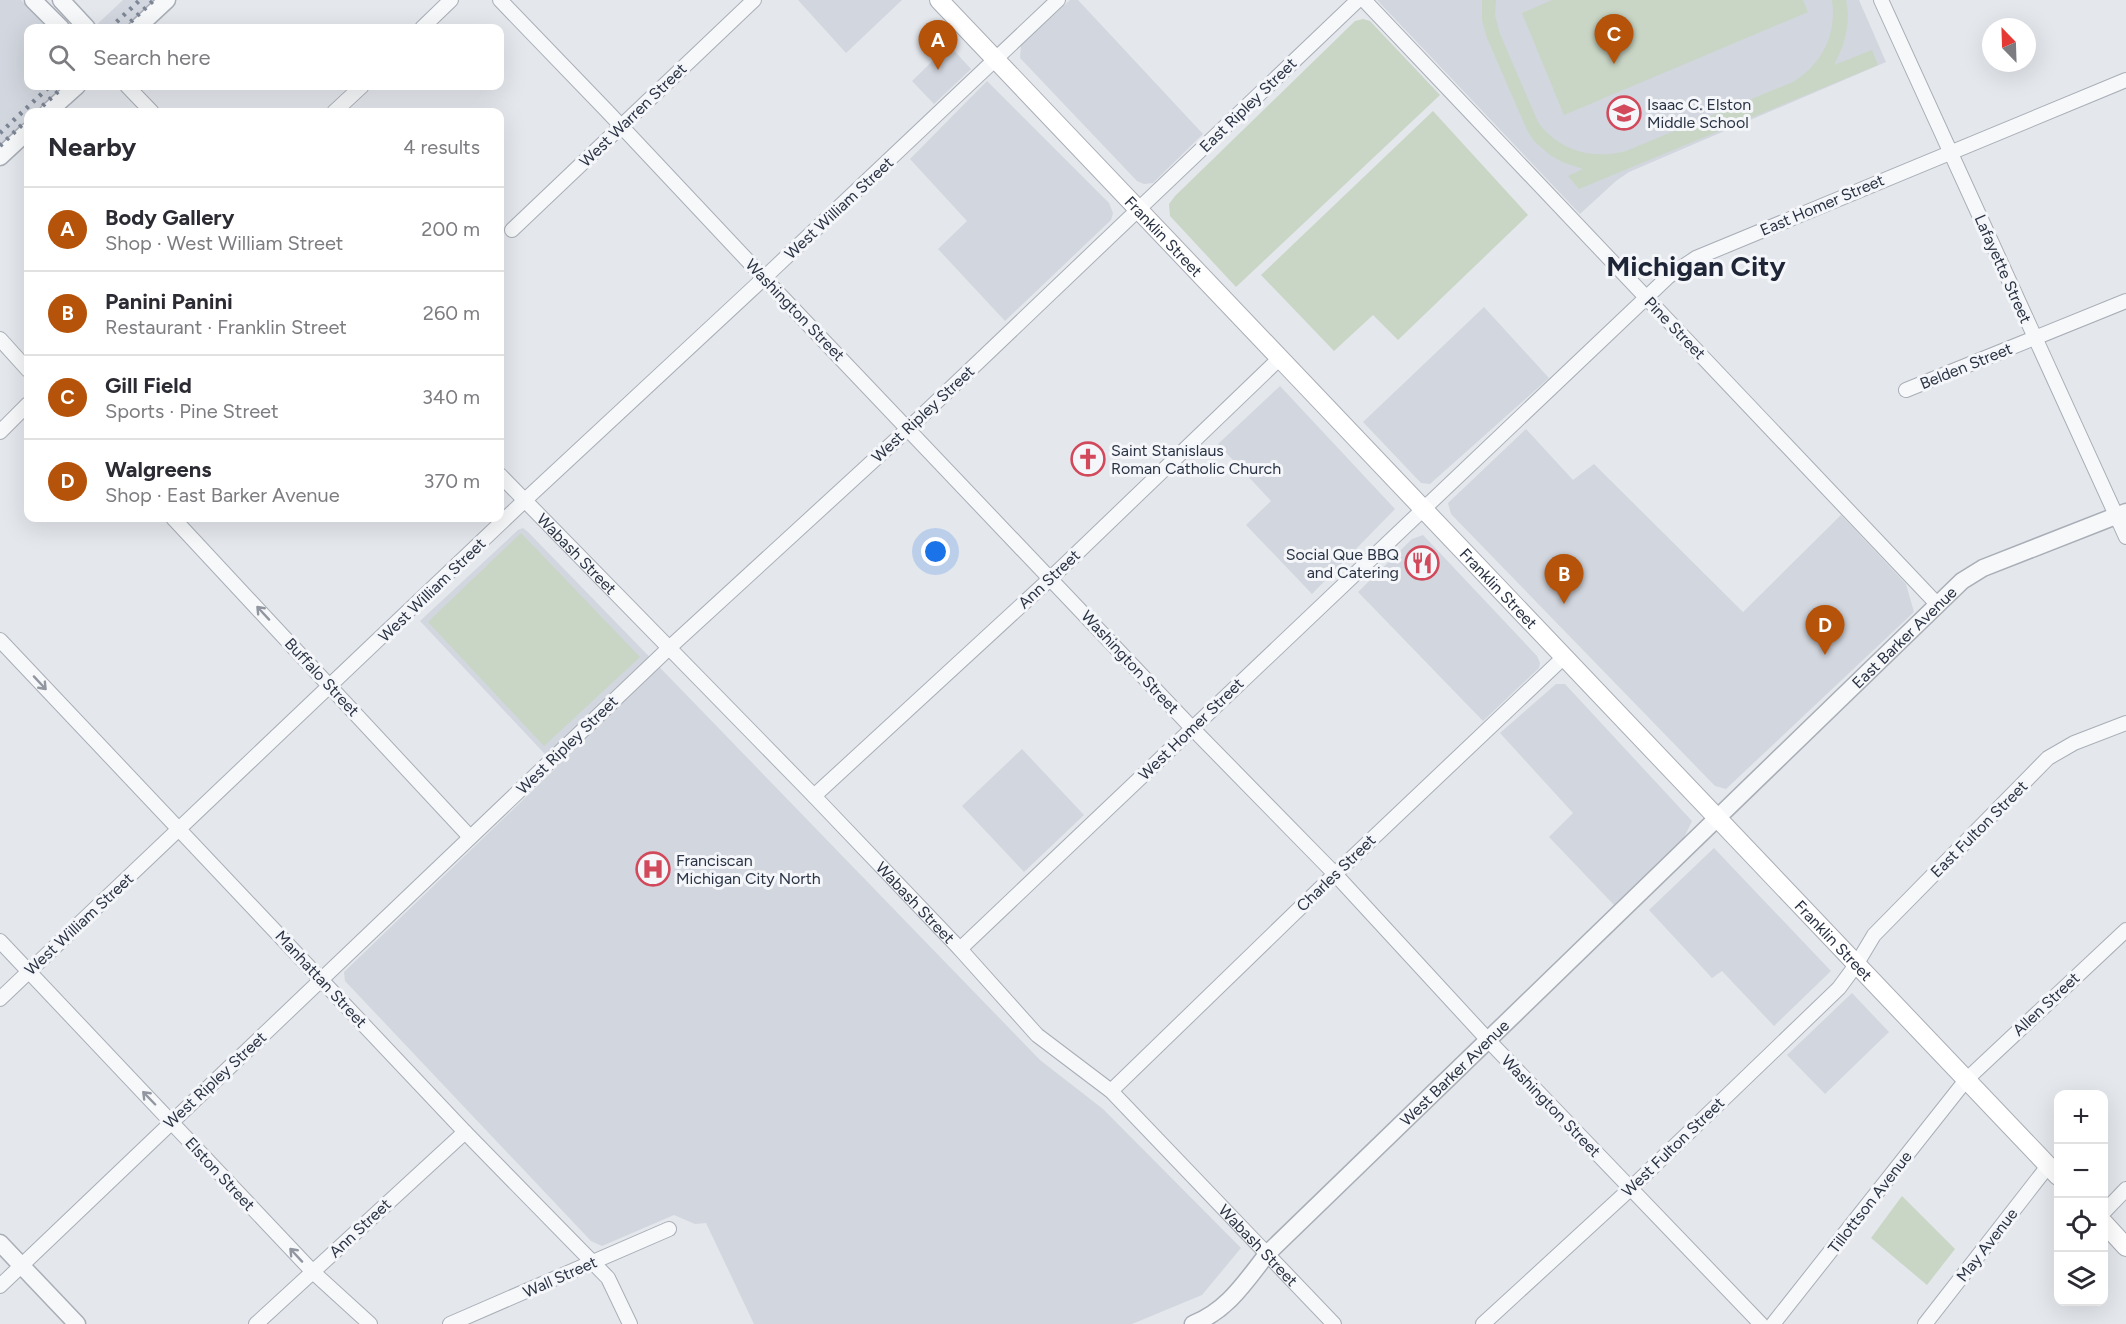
<!DOCTYPE html>
<html lang="en">
<head>
<meta charset="utf-8">
<style>
	:root { --surface:#fff; --page:#f7f7f7; --text:#2b2b33; --muted:#7c7c81; --line:#e1e1e2; --accent:#b45309 }
	body { margin:0; font-family:Figtree,sans-serif; background:var(--page); color:var(--text) }
	.controls { position:absolute; right:18px; bottom:18px; display:grid; overflow:hidden; border-radius:12px; box-shadow:0 6px 24px #0002 }
	.controls button { width:54px; height:54px; display:grid; place-items:center; padding:0; border:0; border-bottom:2px solid var(--line); background:var(--surface); color:var(--text); font:30px sans-serif }
	.compass { position:absolute; left:1982px; top:18px; width:54px; height:54px; border-radius:50%; background:var(--surface); box-shadow:0 6px 24px #0002; rotate:337deg }
	.you { position:absolute; left:936px; top:552px; width:21px; height:21px; margin:-15px; border:4px solid #fff; border-radius:50%; background:#1a73e8; box-shadow:0 0 0 9px #1a73e833 }
	.badge { display:grid; place-items:center; width:39px; height:39px; border-radius:50%; background:var(--accent); color:#fff; font-size:20px; font-weight:700 }
	.pin { position:absolute; translate:-50% -50px; filter:drop-shadow(0 2px 3px #0008) }
	.pin::after { content:''; position:absolute; top:32px; width:21px; height:18px; background:inherit; clip-path:polygon(0 0,100% 0,50% 100%) }
	.list { margin:0; padding:0; list-style:none }
	h2 { display:flex; justify-content:space-between; align-items:center; height:78px; margin:0; padding:0 24px; font-size:26px }
	h2 small { font-size:20px; font-weight:400; color:var(--muted) }
	.list li { display:grid; grid-template-columns:39px 1fr auto; gap:18px; align-items:center; box-sizing:border-box; height:84px; padding:0 24px; border-top:2px solid var(--line) }
	.list b { display:block; font-size:22px; white-space:nowrap }
	.list p { margin:0; font-size:20px; white-space:nowrap; color:var(--muted) }
	.list em { font-size:20px; font-style:normal; color:var(--muted) }
	.icon { flex:none; width:33px; height:33px; fill:none; stroke:currentColor; stroke-width:2; stroke-linecap:round; stroke-linejoin:round }
	.map { position:relative; flex:none; width:2126px; height:1324px; overflow:hidden }
	.search { position:absolute; background:var(--surface); box-shadow:0 6px 24px #0002; left:24px; top:24px; width:480px; height:66px; display:flex; align-items:center; gap:15px; box-sizing:border-box; padding:0 21px; border-radius:12px; color:var(--muted); font-size:22px }
	.panel { position:absolute; background:var(--surface); box-shadow:0 6px 24px #0002; left:24px; top:108px; width:480px; height:414px; border-radius:12px }
	.map>svg:first-child { display:block }
</style>
</head>
<body>
<div class="map">
<svg width="2126" height="1324" viewBox="0 0 2126 1324">
	<rect width="100%" height="100%" fill="#e4e7ec"/>
	<path fill="#d2d6de" d="M0 0H21L50 28H28V86H72L43 112H28V126L0 153Z
		M123 0H162L132 28H93Z
		M798 0H902L846 53Z
		M1070 0H1078L1203 134 1153 183 1144 184 1137 181 1020 58 1021 45Z
		M1377 0H1859L1886 62 1629 172 1616 181 1580 214Z
		M949 45 971 69 934 104 912 81Z
		M987 81 1109 203 1113 213 1111 220 1005 321 938 249 967 221 910 159Z
		M1484 307 1549 378 1430 484 1421 483 1363 422Z
		M1280 386 1395 509 1312 594 1246 525 1271 501 1218 444Z
		M1526 429 1573 480 1594 464 1743 612 1841 515 1906 584 1914 612 1726 789 1715 786 1451 514 1448 503Z
		M523 528 528 532 673 681 1040 1060 1103 1109 1241 1248 1202 1295 1132 1324H754L706 1223 695 1224 674 1215 602 1246 591 1241 345 981 344 972 557 767 420 621 518 530Z
		M1423 535 1537 656 1540 663 1539 668 1483 721 1358 592 1412 539Z
		M1556 684H1565L1692 821 1683 840 1614 905 1549 837 1573 813 1500 733Z
		M1022 749 1084 815 1024 872 962 806Z
		M1714 848 1831 971 1774 1026 1722 971 1712 978 1649 910Z
		M1852 993 1889 1032 1825 1094 1787 1055Z"/>
	<path fill="#c9d6c5" d="M1482 0H1496L1495 15 1500 34 1538 122C1559 151 1592 160 1626 151L1793 82C1822 64 1837 35 1832 0H1846C1851 23 1845 45 1834 65L1872 50 1878 65 1579 189 1568 176 1583 169 1562 162 1550 155 1534 141 1527 130 1487 38 1482 20Z
		M1552 0H1803L1808 12 1564 115 1522 13Z
		M1363 19 1370 21 1440 95 1236 287 1170 216 1169 204 1175 196 1355 21Z
		M1433 111 1528 215 1398 340 1373 315 1334 351 1261 275Z
		M521 533 640 657 544 746 428 622Z
		M1902 1196 1955 1249 1927 1285 1871 1238Z"/>
	<g fill="none" stroke-linecap="round" stroke-linejoin="round">
		<defs>
			<g id="minor">
				<path d="M500 0 607 111 764 278 1192 728 1335 874 1488 1040 1761 1324"/>
				<path d="M1364 0 1937 604"/>
				<path d="M1881 0 2126 537"/>
				<path d="M422 28 451 0"/>
				<path d="M127 86 152 112"/>
				<path d="M334 112 362 86"/>
				<path d="M512 230 754 0"/>
				<path d="M0 339 28 370"/>
				<path d="M1906 390 2126 301"/>
				<path d="M0 432 28 404"/>
				<path id="s1" d="M500 475 814 796 960 949 1037 1035 1111 1091 1334 1324"/>
				<path d="M173 518 470 837"/>
				<path d="M0 640 465 1132 608 1278 630 1324"/>
				<path d="M814 796 1051 578 1280 358"/>
				<path d="M0 941 313 1272 370 1324"/>
				<path d="M960 949 1669 276 1696 258 2126 80"/>
				<path d="M0 999 524 501 764 278 1058 0"/>
				<path d="M1111 1091 1335 874 1564 657"/>
				<path d="M2104 1212 2126 1189"/>
				<path d="M0 1286 669 648 909 428 1358 0"/>
				<path d="M256 1324 465 1132"/>
				<path d="M450 1324 669 1229"/>
				<path d="M1483 1324 1630 1189 1839 988 1856 965 1874 935 2048 758 2074 743 2126 723"/>
				<path d="M1773 1324 1966 1080 2126 930"/>
				<path d="M1925 1324 2048 1166"/>
			</g>
			<g id="tertiary">
				<path d="M33 0 61 28"/>
				<path d="M61 0 87 28"/>
				<path d="M137 28 167 0"/>
				<path d="M48 112 77 86"/>
				<path d="M0 157 28 131"/>
				<path d="M0 1243 77 1324"/>
				<path id="s2" d="M1193 1324C1228 1310 1245 1282 1268 1253L1962 581 1983 568 2126 512"/>
			</g>
			<g id="secondary">
				<path id="s3" d="M939 0 2058 1176"/>
				<path d="M2104 1223 2126 1247"/>
			</g>
		</defs>
		<use href="#minor" stroke="#a9aeb7" stroke-width="16"/>
		<use href="#tertiary" stroke="#a9aeb7" stroke-width="19"/>
		<use href="#secondary" stroke="#a9aeb7" stroke-width="20"/>
		<use href="#minor" stroke="#f7f8fa" stroke-width="14"/>
		<use href="#tertiary" stroke="#f7f8fa" stroke-width="16"/>
		<use href="#secondary" stroke="#fff" stroke-width="18"/>
		<path stroke="#7d8696" stroke-width="4.5" stroke-dasharray="3 6" stroke-linecap="butt" d="M110 28 140 0
			M124 28 154 0
			M36 112 64 86
			M0 133 50 86
			M0 146 28 119"/>
	</g>
	<defs><path id="oneway-shaft" d="M-6 0H5M1.5-3L5.5 0L1.5 3" fill="none" stroke-width="1.6" stroke-linecap="round" stroke-linejoin="round" transform="scale(1.5)"/></defs>
	<g stroke="#9196a0">
		<use href="#oneway-shaft" transform="translate(263 613) rotate(-133)"/>
		<use href="#oneway-shaft" transform="translate(40 683) rotate(47)"/>
		<use href="#oneway-shaft" transform="translate(149 1098) rotate(-134)"/>
		<use href="#oneway-shaft" transform="translate(296 1255) rotate(-133)"/>
	</g>
	<defs>
		<symbol id="school-ring" viewBox="-11 -11 22 22"><circle r="9.5" fill="#f4f6f9" stroke="#d1495b" stroke-width="1.5"/><path d="M0-5L7-2L0 1L-7-2ZM-4 1L0 2.5L4 1V4Q0 6-4 4Z" fill="#d1495b"/></symbol>
		<symbol id="church-ring" viewBox="-11 -11 22 22"><circle r="9.5" fill="#f4f6f9" stroke="#d1495b" stroke-width="1.5"/><path d="M-1.2-6h2.4v3.5h3.3v2.4h-3.3V6h-2.4V-.1h-3.3v-2.4h3.3Z" fill="#d1495b"/></symbol>
		<symbol id="restaurant-ring" viewBox="-11 -11 22 22"><circle r="9.5" fill="#f4f6f9" stroke="#d1495b" stroke-width="1.5"/><path d="M-5-6h1v4h1v-4h1v4h1v-4h1v5L-1.5 .5V6h-2V.5L-5-1ZM5-6V6H3V1.5H1.5Q1.5-4 5-6Z" fill="#d1495b"/></symbol>
		<symbol id="hospital-ring" viewBox="-11 -11 22 22"><circle r="9.5" fill="#f4f6f9" stroke="#d1495b" stroke-width="1.5"/><path d="M-5-5h3v3.5h4V-5h3V5h-3V1.5h-4V5h-3Z" fill="#d1495b"/></symbol>
	</defs>
	<g fill-rule="evenodd">
		<use href="#school-ring" x="1605" y="94" width="38" height="38"/>
		<use href="#church-ring" x="1069" y="440" width="38" height="38"/>
		<use href="#restaurant-ring" x="1403" y="544" width="38" height="38"/>
		<use href="#hospital-ring" x="634" y="850" width="38" height="38"/>
	</g>
	<g text-anchor="middle" dominant-baseline="central" stroke-width="6" stroke-linejoin="round" paint-order="stroke">
		<g font-size="16" fill="#2b3445" stroke="#f4f6f9" text-anchor="start">
			<text x="1647" y="104">Isaac C. Elston<tspan x="1647" dy="18">Middle School</tspan></text>
			<text x="1111" y="450">Saint Stanislaus<tspan x="1111" dy="18">Roman Catholic Church</tspan></text>
			<text x="1399" y="554" text-anchor="end">Social Que BBQ<tspan x="1399" dy="18">and Catering</tspan></text>
			<text x="676" y="860">Franciscan<tspan x="676" dy="18">Michigan City North</tspan></text>
		</g>
		<g font-size="16" fill="#2b3445" stroke="#f4f6f9">
			<text transform="translate(1248 105) rotate(-44)">East Ripley Street</text>
			<text transform="translate(633 115) rotate(-44)">West Warren Street</text>
			<text transform="translate(1822 205) rotate(-23)">East Homer Street</text>
			<text transform="translate(839 208) rotate(-43)">West William Street</text>
			<text stroke="none"><textPath href="#s3" startOffset="326">Franklin Street</textPath></text>
			<text transform="translate(2003 269) rotate(66)">Lafayette Street</text>
			<text transform="translate(795 310) rotate(46)">Washington Street</text>
			<text transform="translate(1675 328) rotate(46)">Pine Street</text>
			<text transform="translate(1966 366) rotate(-22)">Belden Street</text>
			<text transform="translate(923 414) rotate(-43)">West Ripley Street</text>
			<text stroke="none"><textPath href="#s1" startOffset="110">Wabash Street</textPath></text>
			<text transform="translate(1049 579) rotate(-43)">Ann Street</text>
			<text stroke="none"><textPath href="#s3" startOffset="812">Franklin Street</textPath></text>
			<text transform="translate(432 590) rotate(-44)">West William Street</text>
			<text stroke="none"><textPath href="#s2" startOffset="990">East Barker Avenue</textPath></text>
			<text transform="translate(1130 662) rotate(47)">Washington Street</text>
			<text transform="translate(322 677) rotate(47)">Buffalo Street</text>
			<text transform="translate(1191 729) rotate(-44)">West Homer Street</text>
			<text transform="translate(567 745) rotate(-44)">West Ripley Street</text>
			<text transform="translate(1979 829) rotate(-45)">East Fulton Street</text>
			<text transform="translate(1336 873) rotate(-44)">Charles Street</text>
			<text stroke="none"><textPath href="#s1" startOffset="596">Wabash Street</textPath></text>
			<text transform="translate(79 924) rotate(-43)">West William Street</text>
			<text stroke="none"><textPath href="#s3" startOffset="1298">Franklin Street</textPath></text>
			<text transform="translate(321 979) rotate(47)">Manhattan Street</text>
			<text transform="translate(2046 1004) rotate(-43)">Allen Street</text>
			<text stroke="none"><textPath href="#s2" startOffset="364">West Barker Avenue</textPath></text>
			<text transform="translate(215 1080) rotate(-43)">West Ripley Street</text>
			<text transform="translate(1551 1106) rotate(46)">Washington Street</text>
			<text transform="translate(1673 1147) rotate(-44)">West Fulton Street</text>
			<text transform="translate(220 1174) rotate(47)">Elston Street</text>
			<text transform="translate(1870 1202) rotate(-52)">Tillottson Avenue</text>
			<text transform="translate(360 1228) rotate(-43)">Ann Street</text>
			<text stroke="none"><textPath href="#s1" startOffset="1082">Wabash Street</textPath></text>
			<text transform="translate(1987 1245) rotate(-52)">May Avenue</text>
			<text transform="translate(560 1277) rotate(-24)">Wall Street</text>
		</g>
		<g font-size="28" font-weight="bold" fill="#1d2536" stroke="#f4f6f9">
			<text x="1696" y="266">Michigan City</text>
		</g>
	</g>
</svg>
<div class="controls">
<button>+</button>
<button>−</button>
<button><svg class="icon" aria-label="locate" viewBox="0 0 24 24"><circle cx="12" cy="12" r="6"/><path d="M12 2v4M12 18v4M2 12h4M18 12h4"/></svg></button>
<button><svg class="icon" aria-label="layers" viewBox="0 0 24 24"><path d="M12 4l9 5-9 5-9-5zM3 14l9 5 9-5"/></svg></button>
</div>
<svg class="compass" viewBox="-18 -18 36 36"><path d="M0-13l5 13h-10z" fill="#e53935"/><path d="M0 13l5-13h-10z" fill="#7c7c81"/></svg>
<div class="you"></div>
<div class="pin badge" style="left:938px;top:70px">A</div>
<div class="pin badge" style="left:1564px;top:604px">B</div>
<div class="pin badge" style="left:1614px;top:64px">C</div>
<div class="pin badge" style="left:1825px;top:655px">D</div>
<div class="search"><svg class="icon" aria-label="search" viewBox="0 0 24 24"><circle cx="10" cy="10" r="6"/><path d="M15 15l6 6"/></svg>Search here</div>
<section class="panel">
<h2>Nearby<small>4 results</small></h2>
<ul class="list">
<li><span class="badge">A</span><div><b>Body Gallery</b><p>Shop · West William Street</p></div><em>200 m</em></li>
<li><span class="badge">B</span><div><b>Panini Panini</b><p>Restaurant · Franklin Street</p></div><em>260 m</em></li>
<li><span class="badge">C</span><div><b>Gill Field</b><p>Sports · Pine Street</p></div><em>340 m</em></li>
<li><span class="badge">D</span><div><b>Walgreens</b><p>Shop · East Barker Avenue</p></div><em>370 m</em></li>
</ul>
</section>
</div>
</body>
</html>
